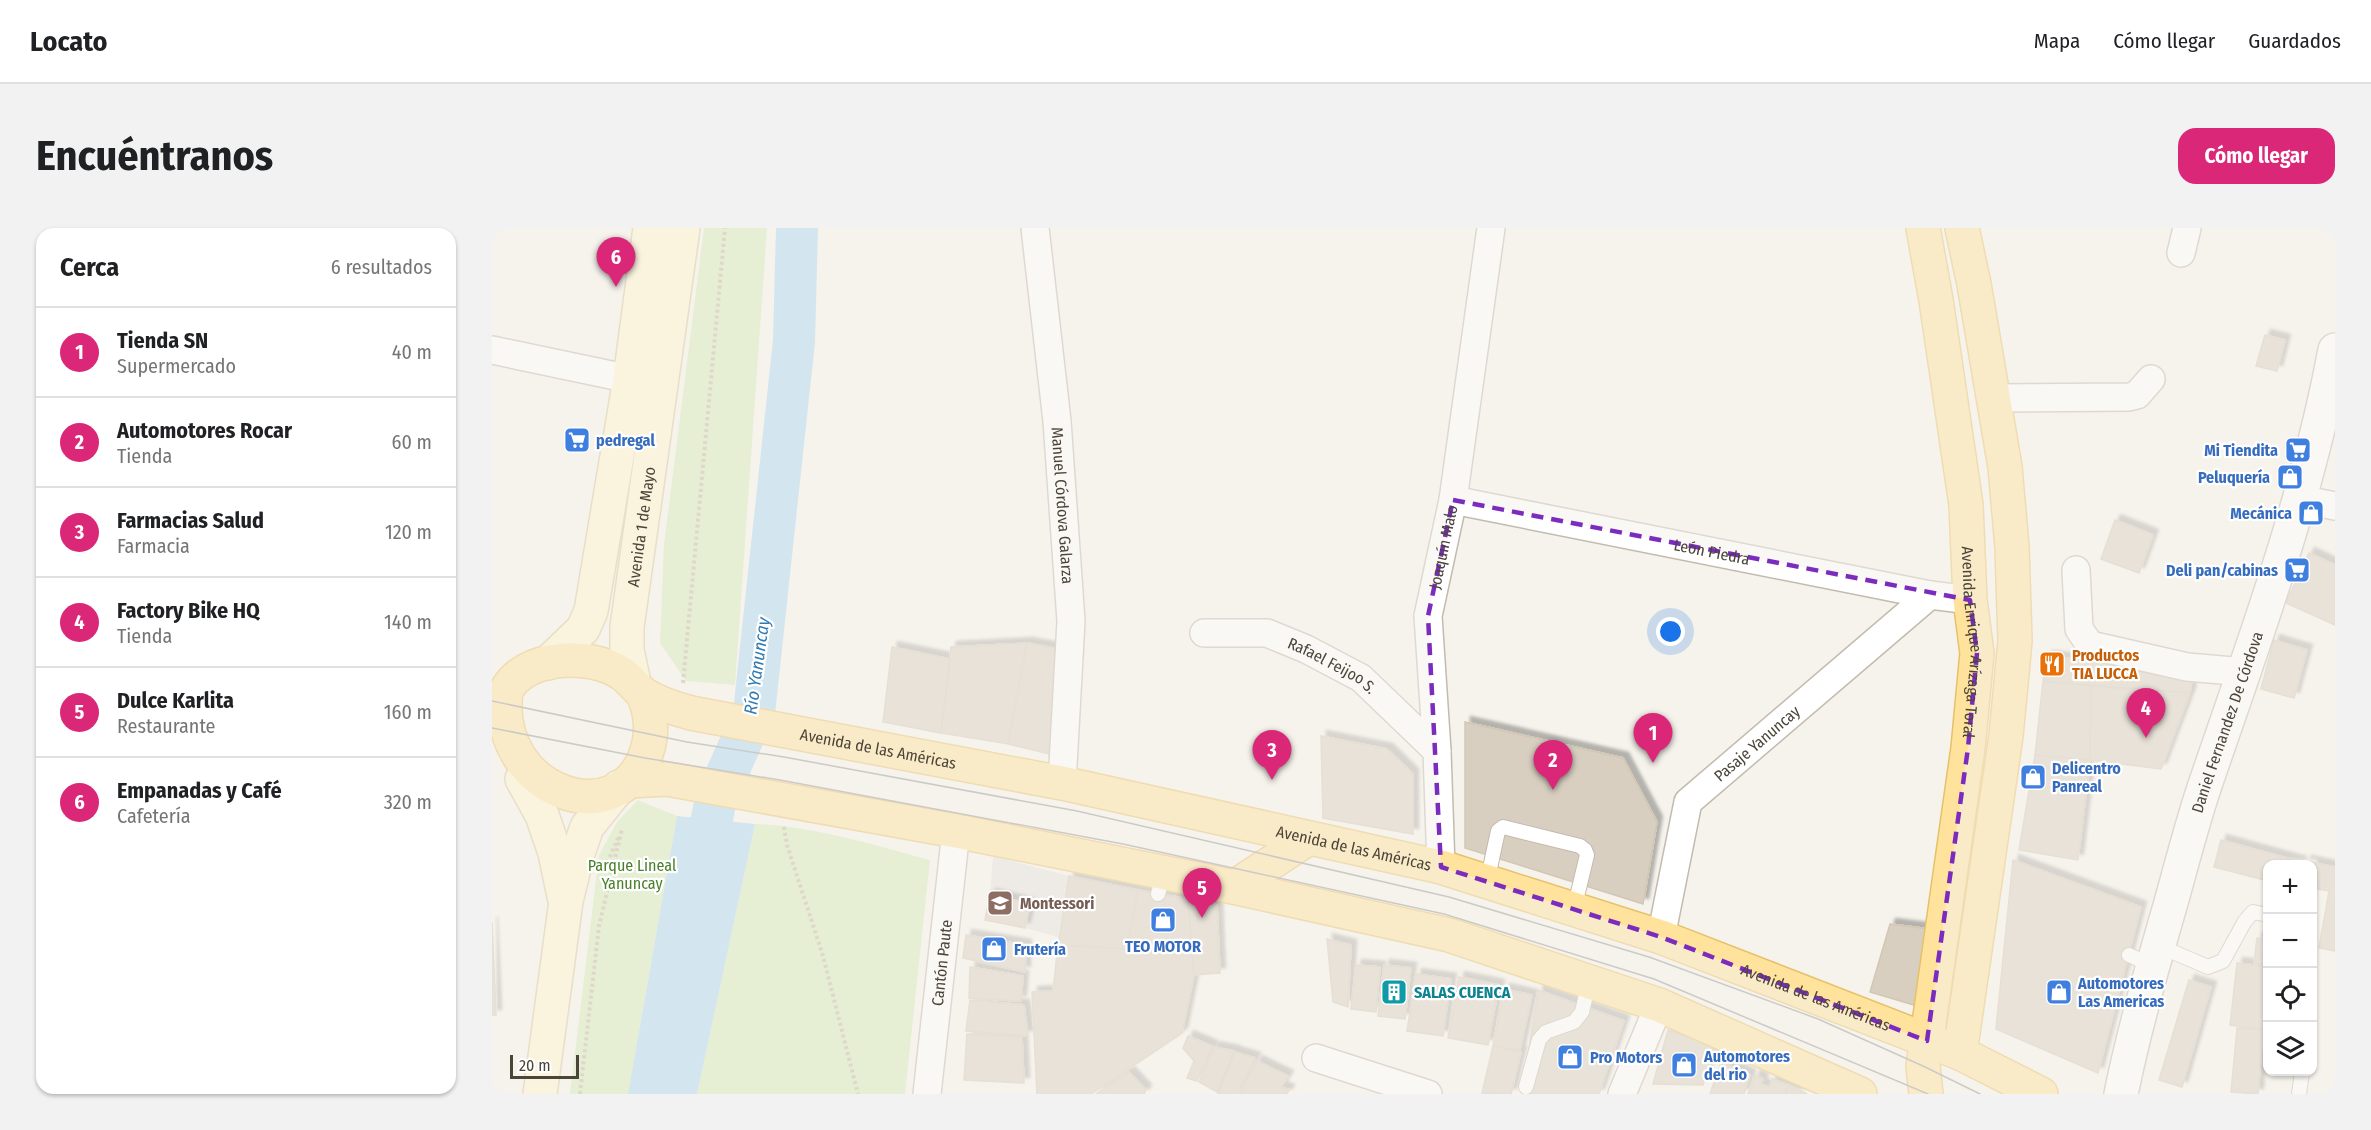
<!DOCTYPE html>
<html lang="es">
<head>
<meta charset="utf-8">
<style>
	:root { --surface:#fff; --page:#f2f2f2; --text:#202124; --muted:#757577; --line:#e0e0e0; --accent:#db2777 }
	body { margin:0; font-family:"Fira Sans Condensed",sans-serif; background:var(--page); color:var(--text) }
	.controls { position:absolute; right:18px; bottom:18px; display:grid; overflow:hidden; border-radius:12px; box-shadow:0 2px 4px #0004 }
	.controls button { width:54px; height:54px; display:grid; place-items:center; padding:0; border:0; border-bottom:2px solid var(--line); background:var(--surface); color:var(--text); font:30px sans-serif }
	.scale { position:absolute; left:18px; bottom:15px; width:69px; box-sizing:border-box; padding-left:6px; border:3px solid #4b4439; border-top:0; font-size:16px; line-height:21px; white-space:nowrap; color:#4b4439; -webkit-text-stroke:4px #fff; paint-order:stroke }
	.you { position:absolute; left:1179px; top:404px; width:21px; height:21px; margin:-15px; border:4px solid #fff; border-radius:50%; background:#1a73e8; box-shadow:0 0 0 9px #1a73e833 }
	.badge { display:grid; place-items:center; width:39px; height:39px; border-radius:50%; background:var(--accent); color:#fff; font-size:20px; font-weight:700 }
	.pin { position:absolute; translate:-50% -50px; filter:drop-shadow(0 2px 3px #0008) }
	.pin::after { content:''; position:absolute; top:32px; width:21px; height:18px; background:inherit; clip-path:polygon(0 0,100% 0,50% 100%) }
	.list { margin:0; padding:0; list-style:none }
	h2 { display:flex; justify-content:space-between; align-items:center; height:78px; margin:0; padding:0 24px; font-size:26px }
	h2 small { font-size:20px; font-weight:400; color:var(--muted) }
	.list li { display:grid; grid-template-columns:39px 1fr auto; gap:18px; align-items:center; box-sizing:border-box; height:90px; padding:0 24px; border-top:2px solid var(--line) }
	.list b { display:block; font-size:22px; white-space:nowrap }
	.list p { margin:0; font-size:20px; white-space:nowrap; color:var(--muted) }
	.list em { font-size:20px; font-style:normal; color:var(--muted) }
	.icon { flex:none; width:33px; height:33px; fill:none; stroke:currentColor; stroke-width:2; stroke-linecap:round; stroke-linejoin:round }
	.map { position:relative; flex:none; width:1843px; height:866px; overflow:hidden; border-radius:18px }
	header { display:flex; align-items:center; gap:36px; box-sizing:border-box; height:84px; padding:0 30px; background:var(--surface); border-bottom:2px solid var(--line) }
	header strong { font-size:28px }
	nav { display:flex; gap:33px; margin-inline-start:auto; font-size:21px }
	.intro { display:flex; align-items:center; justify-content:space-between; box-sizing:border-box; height:144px; padding:0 36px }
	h1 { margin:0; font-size:42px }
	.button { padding:15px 27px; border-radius:18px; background:var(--accent); color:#fff; font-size:21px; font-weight:700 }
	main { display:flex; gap:36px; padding:0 36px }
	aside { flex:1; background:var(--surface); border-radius:18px; box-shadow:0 2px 4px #0004 }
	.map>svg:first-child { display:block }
</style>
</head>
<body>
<header>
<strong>Locato</strong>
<nav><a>Mapa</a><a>Cómo llegar</a><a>Guardados</a></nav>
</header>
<div class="intro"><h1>Encuéntranos</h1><a class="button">Cómo llegar</a></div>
<main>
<aside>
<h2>Cerca<small>6 resultados</small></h2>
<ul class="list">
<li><span class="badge">1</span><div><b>Tienda SN</b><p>Supermercado</p></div><em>40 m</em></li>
<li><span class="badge">2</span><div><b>Automotores Rocar</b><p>Tienda</p></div><em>60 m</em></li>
<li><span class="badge">3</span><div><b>Farmacias Salud</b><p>Farmacia</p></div><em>120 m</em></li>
<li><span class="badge">4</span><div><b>Factory Bike HQ</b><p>Tienda</p></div><em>140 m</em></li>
<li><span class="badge">5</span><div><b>Dulce Karlita</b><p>Restaurante</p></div><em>160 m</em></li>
<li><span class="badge">6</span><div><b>Empanadas y Café</b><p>Cafetería</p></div><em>320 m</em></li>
</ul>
</aside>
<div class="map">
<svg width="1843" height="866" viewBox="0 0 1843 866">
	<defs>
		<filter id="shadow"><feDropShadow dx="5.5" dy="-5.5" stdDeviation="1.5" flood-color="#0004"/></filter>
	</defs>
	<rect width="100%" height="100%" fill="#f6f3ec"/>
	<path fill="#d2eab5" d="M212 0H275L243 457 194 453 168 415 172 316Z
		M146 572 185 588 136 866H78L107 627 125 594Z
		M263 596C322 598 381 617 438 632L413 866H205Z"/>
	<path fill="#e5e3e0" d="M501 628 577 648 566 709 533 700 538 676 498 666Z"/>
	<path fill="#a9d4f2" d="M185 588 263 596 205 866H136Z"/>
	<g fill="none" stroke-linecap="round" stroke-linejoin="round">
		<path stroke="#a9d4f2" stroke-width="42" d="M209 647 224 570 262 485 302 113 305 0"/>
	</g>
	<path fill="#d8cfc1" stroke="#d3c7b4" stroke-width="1.5" filter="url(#shadow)" d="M1773 107 1793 112 1785 143 1764 138Z
		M1623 292 1661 307 1647 345 1609 331Z
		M1817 325 1843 337V397L1794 375Z
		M1782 412 1815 422 1802 470 1769 461Z
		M535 415 516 516 449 505 459 419Z
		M535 415 568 421 562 527 516 516Z
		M400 419 458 431 449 505 391 494Z
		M1555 428 1701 445 1698 465 1551 453Z
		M1551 453 1599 458 1598 532 1543 527Z
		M1599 458 1698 465 1669 541 1598 532Z
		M973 494 1131 530 1165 594 1151 676 973 620Z
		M829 508 895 521 921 546V606L831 590Z
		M1543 527 1598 532 1586 632 1527 622Z
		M1729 612 1809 634V636H1776V653L1722 639Z
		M1521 632 1649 679 1606 845 1504 801Z
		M1814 633 1843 639V723L1827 720 1837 663 1820 660V636H1813Z
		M577 648 646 662 635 721 566 717Z
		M646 662 696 671 702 747 690 805 599 866H545L540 764 561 763 566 717 635 721Z
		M498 666 538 676 533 700 493 692Z
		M696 671 725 677 728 745 702 747Z
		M0 694 4 787H0Z
		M1398 696 1437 701 1425 778 1378 764Z
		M474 707 534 717 533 744 471 730Z
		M1765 710 1776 711V737L1762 735Z
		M835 711 859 717 856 779 841 774Z
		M1745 735 1776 739V802L1738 797Z
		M864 737 888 739 884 784 859 781Z
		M892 737 919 740 913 791 886 788Z
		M478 739 531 748 529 773 477 770Z
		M924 746 959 751 951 808 915 803Z
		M967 749 1007 757 996 817 956 810Z
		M1697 752 1719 759 1690 859 1667 852Z
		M1012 761 1040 767 1028 822 1001 818Z
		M1046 762 1132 793 1107 866H1030Z
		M478 772 532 777 536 808 474 803Z
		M1745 800 1771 802 1766 866 1739 864Z
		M1176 802 1222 818 1211 857 1161 856Z
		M475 806 530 809 532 855 472 852Z
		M696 808 720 818 705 853 695 850 702 833 691 820Z
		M1001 818 1029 824 1019 866 990 865Z
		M722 819 742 823 725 864 707 854Z
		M743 824 763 830 745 866H729L726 865Z
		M765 833 796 848 789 859 797 862 795 866H747Z
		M1229 834 1258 847 1252 866H1218Z
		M637 844 654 862 652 866H604Z
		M1263 847 1271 851 1269 856 1277 859 1280 851 1297 857 1293 866H1256Z
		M1297 857 1315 866H1293Z"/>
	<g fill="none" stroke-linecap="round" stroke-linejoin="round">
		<defs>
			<path id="service" d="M995 654 1006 603 1011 599 1088 618 1093 622 1095 627 1082 681
				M666 666 672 645
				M1667 718 1716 739 1731 733 1753 693 1761 684 1776 687
				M1637 727 1661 738
				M1034 859 1047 812 1054 804 1082 794 1090 784 1097 754
				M1807 866 1810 844"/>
			<g id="minor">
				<path id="s1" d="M543 0 565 193 579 393 570 555"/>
				<path d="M1689 25 1695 0"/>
				<path d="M0 122 138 151"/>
				<path d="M1500 170 1637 169 1645 167 1659 151"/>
				<path d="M1808 271 1843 278"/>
				<path id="s2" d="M961 272 1438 367 1478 372"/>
				<path d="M1584 342 1587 401 1598 417 1695 439 1753 444"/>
				<path id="s3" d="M712 405H775L814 421 869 450 945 523"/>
				<path id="s4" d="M949 639 945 523 936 388 961 272 999 0"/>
				<path id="s5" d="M1169 709 1196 574 1438 367"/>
				<path d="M824 830 936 866"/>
				<path id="s6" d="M435 866 464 603"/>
				<path d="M1130 866 1167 777"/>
			</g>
			<g id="tertiary">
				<path id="s7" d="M1629 866C1642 802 1660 740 1678 678 1689 639 1699 599 1712 560 1761 416 1815 273 1843 122"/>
			</g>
			<g id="secondary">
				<path d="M56 435 91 401 99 383 138 151 158 0"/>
				<path id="s8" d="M142 455 135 422V399L191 0"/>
				<path d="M30 551 50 587 63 625 72 668"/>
				<path d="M48 866 74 673 85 628 95 599 127 559"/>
			</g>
			<g id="primary">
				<path id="s9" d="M1431 0 1444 72 1474 277 1478 372 1485 425 1476 520 1431 838 1434 866"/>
				<path id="s10" d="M151 466C159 484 161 504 155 523 128 609 0 564 14 463 33 426 98 425 129 445 139 451 144 461 153 467 166 475 184 481 199 485L570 555 949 639 1169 709 1468 825 1549 866"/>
				<path d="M137 553 175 551 464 603 714 653 957 707 1167 777 1368 866"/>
				<path d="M742 659 817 610"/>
				<path d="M1468 825 1514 508 1523 413 1520 319 1513 239 1482 56 1470 0"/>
			</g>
		</defs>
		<use href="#service" stroke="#c2bbae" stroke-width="16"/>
		<use href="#minor" stroke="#c2bbae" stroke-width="30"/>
		<use href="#tertiary" stroke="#c2bbae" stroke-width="36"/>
		<use href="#secondary" stroke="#d6c79b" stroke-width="36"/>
		<use href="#primary" stroke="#e6c16a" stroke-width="36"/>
		<path stroke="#c4b79f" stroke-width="4" stroke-dasharray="3 3" stroke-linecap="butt" d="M191 455 233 0
			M292 599 295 617 331 728 366 866
			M113 640 127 608
			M88 866 107 698 130 601"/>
		<use href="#service" stroke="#fff" stroke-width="14"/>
		<use href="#minor" stroke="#fff" stroke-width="27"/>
		<use href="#tertiary" stroke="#fff" stroke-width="33"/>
		<use href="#secondary" stroke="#fff3cd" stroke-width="33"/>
		<use href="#primary" stroke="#ffe39c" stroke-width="33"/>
		<path stroke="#9a9a9a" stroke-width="1.5" d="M0 473 195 514 292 529 585 583 957 669 1157 729 1326 791 1431 838 1488 866
			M0 500 153 530 288 552 631 616 952 686 1162 751 1436 866"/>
	</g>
	<path d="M0 0H1843V866H0ZM961 272 1478 372 1485 425 1476 520 1435 813 1169 709 949 639 936 388Z" fill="#f6f3ec" fill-opacity=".55" fill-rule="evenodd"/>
	<path fill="none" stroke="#7b2cbf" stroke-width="4.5" stroke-dasharray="12 8" stroke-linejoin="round" d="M961 272 1478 372 1485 425 1476 520 1435 813 1169 709 949 639 936 388Z"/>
	<defs>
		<symbol id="supermarket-square" viewBox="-11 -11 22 22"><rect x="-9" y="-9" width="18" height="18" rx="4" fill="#3f7fe0" stroke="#fff"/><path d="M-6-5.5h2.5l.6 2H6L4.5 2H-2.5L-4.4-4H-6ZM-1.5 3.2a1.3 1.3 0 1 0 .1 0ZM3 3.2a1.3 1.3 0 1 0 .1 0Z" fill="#fff"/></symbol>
		<symbol id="shop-square" viewBox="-11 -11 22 22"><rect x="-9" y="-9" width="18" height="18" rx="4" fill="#3f7fe0" stroke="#fff"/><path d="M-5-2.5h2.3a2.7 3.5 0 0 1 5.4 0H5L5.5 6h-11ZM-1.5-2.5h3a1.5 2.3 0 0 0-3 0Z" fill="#fff"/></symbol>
		<symbol id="restaurant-square" viewBox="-11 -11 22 22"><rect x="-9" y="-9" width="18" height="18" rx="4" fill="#e8710a" stroke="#fff"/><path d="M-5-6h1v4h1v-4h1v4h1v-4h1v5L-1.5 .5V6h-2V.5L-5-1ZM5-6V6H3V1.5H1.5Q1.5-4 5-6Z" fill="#fff"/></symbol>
		<symbol id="school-square" viewBox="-11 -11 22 22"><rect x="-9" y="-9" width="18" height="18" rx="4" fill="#8d6e63" stroke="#fff"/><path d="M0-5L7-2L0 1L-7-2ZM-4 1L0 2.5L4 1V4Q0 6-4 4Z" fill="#fff"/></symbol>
		<symbol id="building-square" viewBox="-11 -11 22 22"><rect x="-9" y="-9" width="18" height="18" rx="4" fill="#0f9aa8" stroke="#fff"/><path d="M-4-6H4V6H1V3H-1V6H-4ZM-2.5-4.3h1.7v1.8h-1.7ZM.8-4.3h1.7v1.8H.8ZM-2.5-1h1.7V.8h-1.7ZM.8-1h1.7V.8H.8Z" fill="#fff"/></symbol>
	</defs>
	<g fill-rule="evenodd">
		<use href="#supermarket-square" x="70" y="197" width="30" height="30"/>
		<use href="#supermarket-square" x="1791" y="207" width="30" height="30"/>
		<use href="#shop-square" x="1783" y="234" width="30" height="30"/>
		<use href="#shop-square" x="1804" y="270" width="30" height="30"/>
		<use href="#supermarket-square" x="1790" y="327" width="30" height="30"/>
		<use href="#restaurant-square" x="1545" y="421" width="30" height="30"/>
		<use href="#shop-square" x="1526" y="534" width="30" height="30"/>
		<use href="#school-square" x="493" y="660" width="30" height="30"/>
		<use href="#shop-square" x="656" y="677" width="30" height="30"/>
		<use href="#shop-square" x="487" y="706" width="30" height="30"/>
		<use href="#building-square" x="887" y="749" width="30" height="30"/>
		<use href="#shop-square" x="1552" y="749" width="30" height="30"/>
		<use href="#shop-square" x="1063" y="814" width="30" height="30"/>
		<use href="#shop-square" x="1177" y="822" width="30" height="30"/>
	</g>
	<g text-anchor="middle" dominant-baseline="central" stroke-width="4.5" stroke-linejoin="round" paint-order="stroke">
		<g font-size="16" font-weight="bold" fill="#366cbe" stroke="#fff" text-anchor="start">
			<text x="104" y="212">pedregal</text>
			<text x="1786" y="222" text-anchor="end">Mi Tiendita</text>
			<text x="1778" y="249" text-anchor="end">Peluquería</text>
			<text x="1800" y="285" text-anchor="end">Mecánica</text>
			<text x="1786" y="342" text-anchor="end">Deli pan/cabinas</text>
			<text x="1560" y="540">Delicentro<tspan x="1560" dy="18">Panreal</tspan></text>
			<text x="671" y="718" text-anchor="middle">TEO MOTOR</text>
			<text x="522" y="721">Frutería</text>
			<text x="1586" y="755">Automotores<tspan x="1586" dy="18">Las Americas</tspan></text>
			<text x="1212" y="828">Automotores<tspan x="1212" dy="18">del rio</tspan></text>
			<text x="1098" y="829">Pro Motors</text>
		</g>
		<g font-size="16" fill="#4b4439" stroke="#fff">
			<text stroke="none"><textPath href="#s1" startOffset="279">Manuel Córdova Galarza</textPath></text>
			<text stroke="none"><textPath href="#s8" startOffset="158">Avenida 1 de Mayo</textPath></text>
			<text stroke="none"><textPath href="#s4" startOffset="322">Joaquín Malo</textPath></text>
			<text stroke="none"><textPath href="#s2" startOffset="264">León Piedra</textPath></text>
			<text stroke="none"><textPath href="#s9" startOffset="418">Avenida Enrique Arízaga Toral</textPath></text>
			<text stroke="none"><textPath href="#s3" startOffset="136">Rafael Feijoo S.</textPath></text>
			<text stroke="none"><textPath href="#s7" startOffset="387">Daniel Fernandez De Córdova</textPath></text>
			<text stroke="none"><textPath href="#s5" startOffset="228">Pasaje Yanuncay</textPath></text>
			<text stroke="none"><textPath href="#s10" startOffset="690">Avenida de las Américas</textPath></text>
			<text stroke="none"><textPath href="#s10" startOffset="1176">Avenida de las Américas</textPath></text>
			<text stroke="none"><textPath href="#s6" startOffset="132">Cantón Paute</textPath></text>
			<text stroke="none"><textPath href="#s10" startOffset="1662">Avenida de las Américas</textPath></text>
		</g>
		<g font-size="16" font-weight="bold" fill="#c56008" stroke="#fff" text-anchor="start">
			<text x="1580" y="427">Productos<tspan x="1580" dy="18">TIA LUCCA</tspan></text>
		</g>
		<g font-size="16" fill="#4a7f2a" stroke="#fff">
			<text x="140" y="637">Parque Lineal<tspan x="140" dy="18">Yanuncay</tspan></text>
		</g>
		<g font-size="16" font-weight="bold" fill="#785e54" stroke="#fff" text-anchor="start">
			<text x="528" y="675">Montessori</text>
		</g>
		<g font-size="16" font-weight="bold" fill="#0d838f" stroke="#fff" text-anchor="start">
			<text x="922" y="764">SALAS CUENCA</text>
		</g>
		<g font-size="18" font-style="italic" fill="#2e7ab2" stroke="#fff">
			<text transform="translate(265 438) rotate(-82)">Río Yanuncay</text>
		</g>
	</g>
</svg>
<div class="controls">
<button>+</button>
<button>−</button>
<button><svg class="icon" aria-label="locate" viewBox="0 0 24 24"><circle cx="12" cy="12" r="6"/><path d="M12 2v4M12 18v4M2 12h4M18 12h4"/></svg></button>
<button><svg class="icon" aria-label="layers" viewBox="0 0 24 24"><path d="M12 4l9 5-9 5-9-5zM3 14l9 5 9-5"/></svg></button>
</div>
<div class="scale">20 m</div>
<div class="you"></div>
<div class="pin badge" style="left:1161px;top:535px">1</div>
<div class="pin badge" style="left:1061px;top:562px">2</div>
<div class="pin badge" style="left:780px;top:552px">3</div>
<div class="pin badge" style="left:1654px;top:510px">4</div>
<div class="pin badge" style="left:710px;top:690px">5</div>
<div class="pin badge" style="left:124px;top:59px">6</div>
</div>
</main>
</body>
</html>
